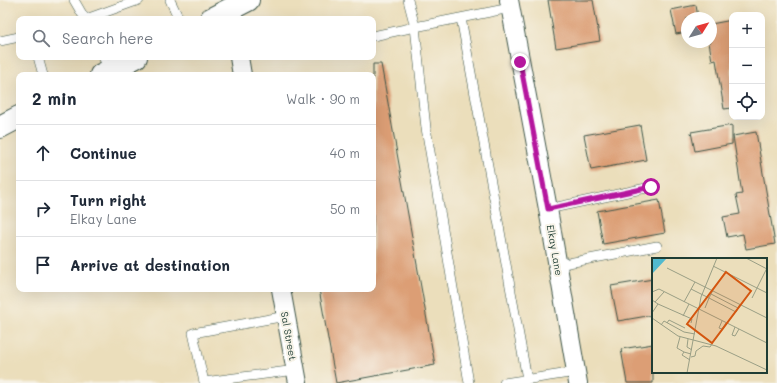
<!DOCTYPE html>
<html lang="en">
<head>
<meta charset="utf-8">
<style>
	:root { --surface:#fff; --page:#f6f6f7; --text:#1f2937; --muted:#747a83; --line:#e0e1e3 }
	body { margin:0; font-family:Mali,sans-serif; background:var(--page); color:var(--text) }
	.controls { position:absolute; right:12px; top:12px; display:grid; overflow:hidden; border-radius:8px; box-shadow:0 4px 16px #0002 }
	.controls button { width:36px; height:36px; display:grid; place-items:center; padding:0; border:0; border-bottom:1px solid var(--line); background:var(--surface); color:var(--text); font:20px sans-serif }
	.compass { position:absolute; left:681px; top:12px; width:36px; height:36px; border-radius:50%; background:var(--surface); box-shadow:0 4px 16px #0002; rotate:53deg }
	.stop { position:absolute; width:12px; height:12px; margin:-9px; border:3px solid #b5179e; border-radius:50%; background:#fff }
	.stop.end { background:#b5179e; border-color:#fff; box-shadow:0 1px 4px #0008 }
	.list { margin:0; padding:0; list-style:none }
	h2 { display:flex; justify-content:space-between; align-items:center; height:52px; margin:0; padding:0 16px; font-size:17px }
	h2 small { font-size:13px; font-weight:400; color:var(--muted) }
	.list li { display:grid; grid-template-columns:26px 1fr auto; gap:12px; align-items:center; box-sizing:border-box; height:56px; padding:0 16px; border-top:1px solid var(--line) }
	.list b { display:block; font-size:15px; white-space:nowrap }
	.list p { margin:0; font-size:13px; white-space:nowrap; color:var(--muted) }
	.list em { font-size:13px; font-style:normal; color:var(--muted) }
	.icon { flex:none; width:22px; height:22px; fill:none; stroke:currentColor; stroke-width:2; stroke-linecap:round; stroke-linejoin:round }
	.map { position:relative; flex:none; width:777px; height:383px; overflow:hidden }
	.search { position:absolute; background:var(--surface); box-shadow:0 4px 16px #0002; left:16px; top:16px; width:360px; height:44px; display:flex; align-items:center; gap:10px; box-sizing:border-box; padding:0 14px; border-radius:8px; color:var(--muted); font-size:15px }
	.panel { position:absolute; background:var(--surface); box-shadow:0 4px 16px #0002; left:16px; top:72px; width:360px; height:220px; border-radius:8px }
	.map>svg:first-child { display:block }
</style>
</head>
<body>
<div class="map">
<svg width="777" height="383" viewBox="0 0 777 383">
	<rect width="100%" height="100%" fill="#f7f3e8"/>
	<filter id="ink" filterUnits="userSpaceOnUse"><feTurbulence type="fractalNoise" baseFrequency=".025" numOctaves="2"/><feDisplacementMap in="SourceGraphic" scale="8" xChannelSelector="R" yChannelSelector="G"/><feConvolveMatrix kernelMatrix="1 2 1 2 8 2 1 2 1" color-interpolation-filters="sRGB"/></filter>
	<filter id="wash" filterUnits="userSpaceOnUse"><feTurbulence type="fractalNoise" baseFrequency=".012" numOctaves="4" result="noise"/><feDisplacementMap in="SourceGraphic" scale="16" xChannelSelector="R" yChannelSelector="G"/><feGaussianBlur stdDeviation="0.9" result="paint"/><feColorMatrix in="noise" values="0 0 0 0 0 0 0 0 0 0 0 0 0 0 0 0 0 1.4 0 .05"/><feComposite in="paint" operator="in"/></filter>
	<g filter="url(#wash)">
		<rect width="100%" height="100%" fill="#ebdebb"/>
		<g id="blocks">
			<path fill="#dc9e75" d="M548 0H593L600 41 556 48Z
				M696 5 698 18H687V32L676 34 671 10Z
				M732 20V108L724 109 716 60 712 61 709 42H711V24Z
				M373 64H381L435 365 336 383 319 289H373Z
				M640 125 646 160 591 170 584 135Z
				M732 125V144L695 151 691 132Z
				M756 132 775 244 746 249 743 234 727 237 723 217 740 214 736 195 742 194 733 136Z
				M659 200 665 233 603 244 597 211Z
				M653 279V315L618 321 611 286Z
				M653 344V383H627L621 349Z"/>
		</g>
	</g>
	<g filter="url(#ink)">
		<use href="#blocks" fill-opacity="0" stroke="#3e5548" stroke-width="1"/>
		<g fill="none" stroke-linecap="round" stroke-linejoin="round">
			<defs>
				<path id="service" d="M74 0 85 19
					M170 0 179 19
					M461 18 527 379
					M86 19 139 0
					M373 36 415 27 408 0
					M0 41 19 37
					M38 57 43 75
					M103 57 110 71
					M548 209 651 187
					M558 265 657 246
					M286 316 193 333 204 382 296 370
					M469 383 426 128 415 27 510 8
					M504 383 576 372"/>
				<path id="minor" d="M509 0 548 209 578 383
					M239 57 242 75
					M281 289 298 383"/>
				<path id="tertiary" d="M211 19 248 0
					M101 75 136 57
					M0 127 19 117"/>
			</defs>
			<use href="#service" stroke="#3e5548" stroke-width="10"/>
			<use href="#minor" stroke="#3e5548" stroke-width="20"/>
			<use href="#tertiary" stroke="#3e5548" stroke-width="24"/>
			<use href="#service" stroke="#fff" stroke-width="9"/>
			<use href="#minor" stroke="#fff" stroke-width="18"/>
			<use href="#tertiary" stroke="#fff" stroke-width="22"/>
		</g>
	</g>
	<g fill="none" stroke-linecap="round" stroke-linejoin="round" filter="url(#ink)">
		<path stroke="#b5179e" stroke-width="5" d="M520 62 548 209 651 187"/>
	</g>
	<g text-anchor="middle" dominant-baseline="central" stroke-width="4" stroke-linejoin="round" paint-order="stroke">
		<g font-size="10" fill="#1f3d34" stroke="#f7f3e8">
			<text transform="translate(555 250) rotate(80)">Elkay Lane</text>
			<text transform="translate(289 336) rotate(80)">Sal Street</text>
		</g>
	</g>
	<g transform="translate(652 258)">
		<rect width="115" height="115" fill="#ebdebb"/>
		<path d="M0 0H15L0 16Z" fill="#51bacf"/>
		<path fill="none" stroke="#999e85" stroke-width="1" d="M94 0 115 11M61 8 115 35M15 10 115 60M39 31 57 40 53 50M61 32 57 40 84 54 88 46M0 34 7 31 115 85M59 36 86 50M100 40 115 10M0 42 6 46 0 55M3 44 12 34M32 44 43 24M6 46 40 61 39 65M31 58 37 46M0 60 26 78 64 88 115 112M70 63 67 70 70 71 74 65M15 65 17 62 33 70M9 67 12 63 32 74 43 76M83 69 80 77 83 78 87 71M28 79 25 90 32 94M36 81 35 89 40 92M39 99 43 98 44 93 51 88 58 89 60 86M38 102 30 97 32 94 39 96M35 115 49 39 65 0"/>
		<path fill="#d45610" fill-opacity="0.15" stroke="#d45610" stroke-width="2" d="M74 14 99 33 60 85 35 66Z"/>
		<rect width="115" height="115" fill="none" stroke="#1f3d34" stroke-width="2"/>
	</g>
</svg>
<div class="controls">
<button>+</button>
<button>−</button>
<button><svg class="icon" aria-label="locate" viewBox="0 0 24 24"><circle cx="12" cy="12" r="6"/><path d="M12 2v4M12 18v4M2 12h4M18 12h4"/></svg></button>
</div>
<svg class="compass" viewBox="-18 -18 36 36"><path d="M0-13l5 13h-10z" fill="#e53935"/><path d="M0 13l5-13h-10z" fill="#747a83"/></svg>
<div class="stop" style="left:651px;top:187px"></div>
<div class="stop end" style="left:520px;top:62px"></div>
<div class="search"><svg class="icon" aria-label="search" viewBox="0 0 24 24"><circle cx="10" cy="10" r="6"/><path d="M15 15l6 6"/></svg>Search here</div>
<section class="panel">
<h2>2 min<small>Walk · 90 m</small></h2>
<ul class="list">
<li><svg class="icon" aria-label="ahead" viewBox="0 0 24 24"><path d="M12 20V5M6 11l6-6 6 6"/></svg><div><b>Continue</b></div><em>40 m</em></li>
<li><svg class="icon" aria-label="right" viewBox="0 0 24 24"><path d="M7 20v-9h11M14 6l5 5-5 5"/></svg><div><b>Turn right</b><p>Elkay Lane</p></div><em>50 m</em></li>
<li><svg class="icon" aria-label="arrive" viewBox="0 0 24 24"><path d="M6 21V4h12l-3 4 3 4H6"/></svg><div><b>Arrive at destination</b></div></li>
</ul>
</section>
</div>
</body>
</html>
